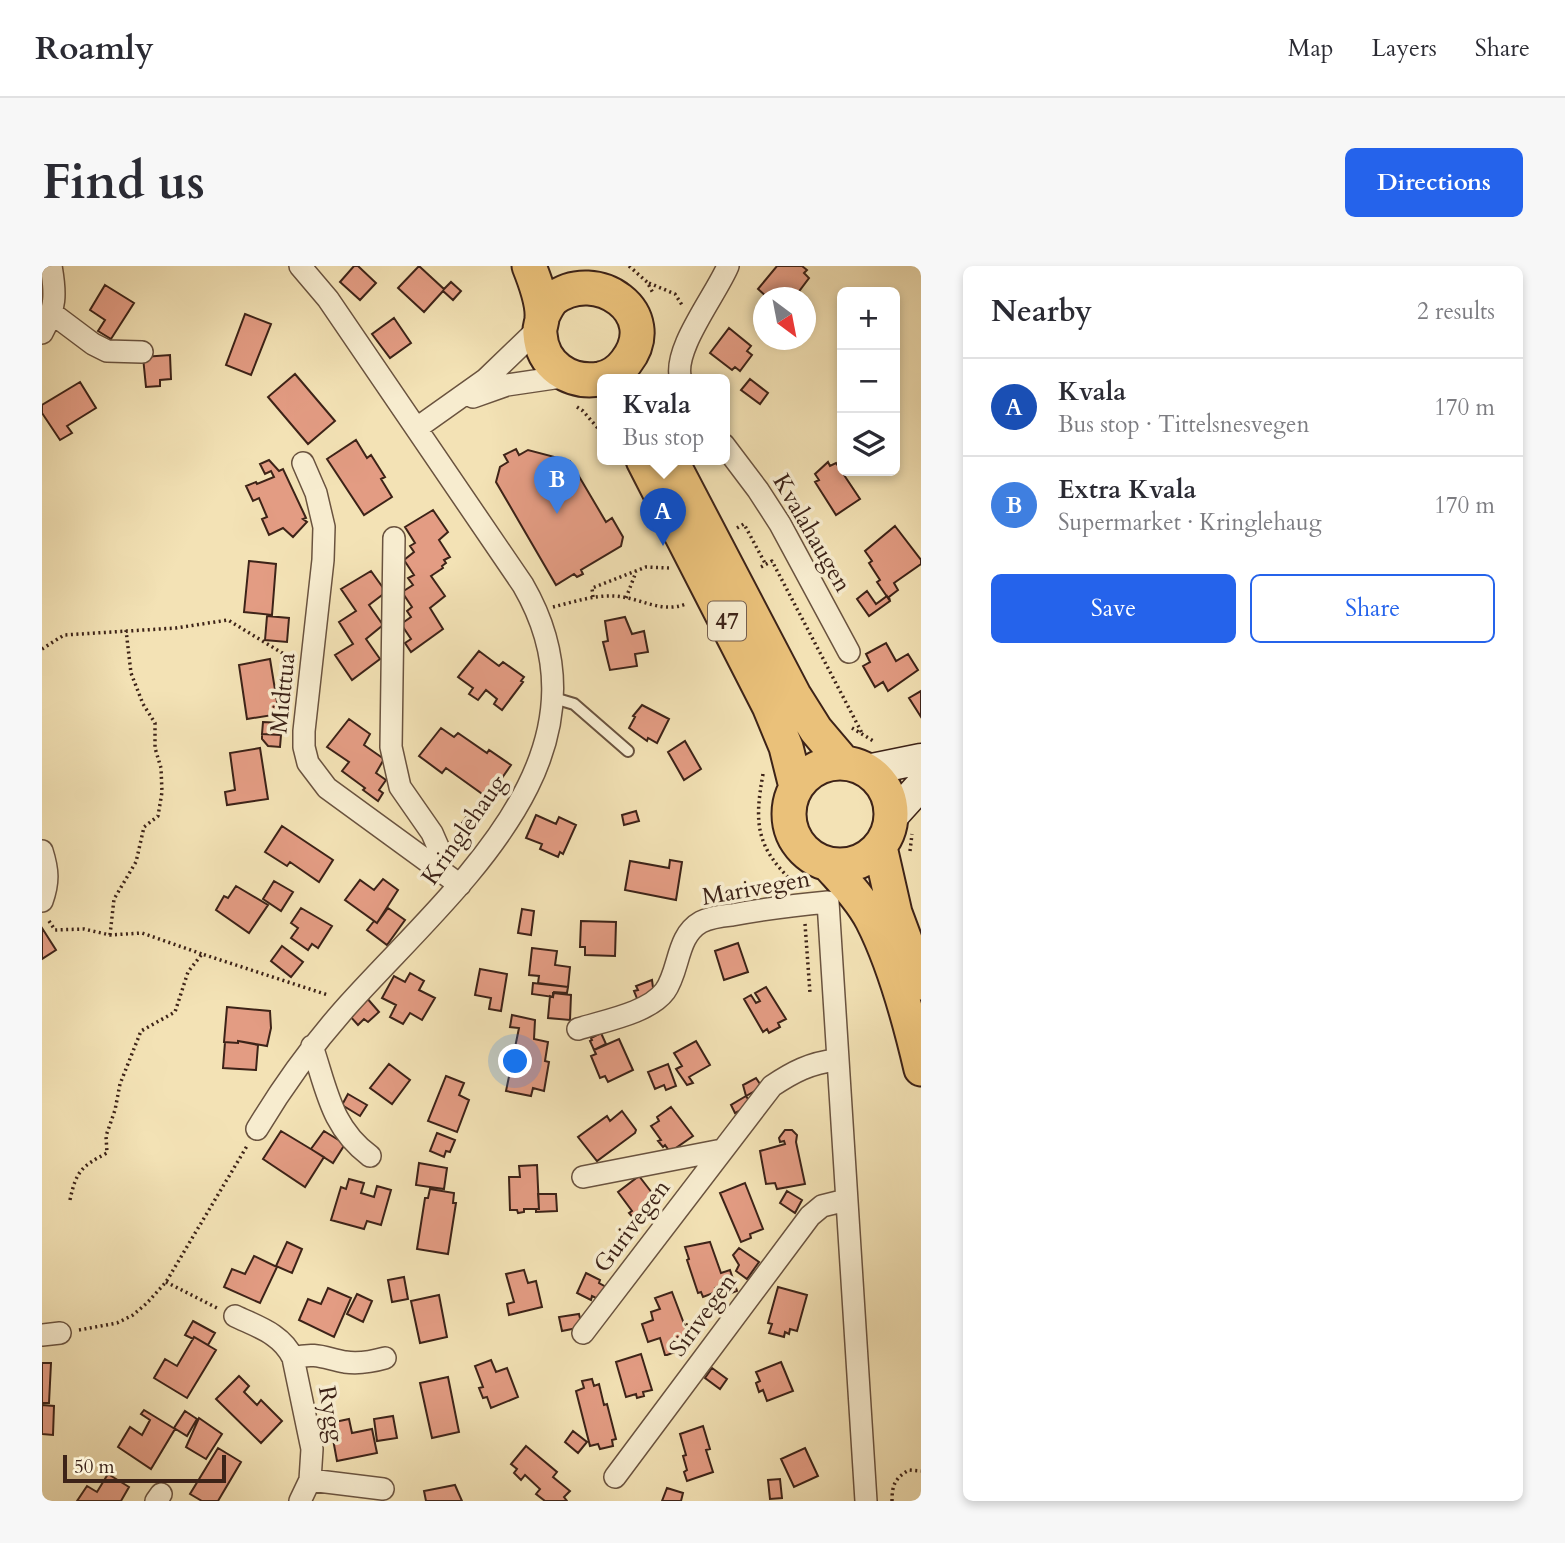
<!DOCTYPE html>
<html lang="en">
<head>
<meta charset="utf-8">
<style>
	:root { --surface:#fff; --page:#f7f7f7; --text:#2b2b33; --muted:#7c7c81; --line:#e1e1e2; --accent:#2563eb }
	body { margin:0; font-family:Cardo,serif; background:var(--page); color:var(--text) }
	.controls { position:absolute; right:21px; top:21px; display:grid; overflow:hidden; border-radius:10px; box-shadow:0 4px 10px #0003 }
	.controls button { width:63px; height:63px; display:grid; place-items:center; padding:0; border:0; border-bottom:2px solid var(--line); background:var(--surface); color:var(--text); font:35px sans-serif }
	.compass { position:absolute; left:711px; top:21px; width:63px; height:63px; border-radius:50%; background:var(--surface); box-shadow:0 4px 10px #0003; rotate:148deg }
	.scale { position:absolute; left:21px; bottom:18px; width:163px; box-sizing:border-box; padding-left:7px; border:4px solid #3d2318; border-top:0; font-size:19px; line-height:24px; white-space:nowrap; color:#3d2318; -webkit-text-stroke:5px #f7eccf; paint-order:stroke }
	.you { position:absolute; left:474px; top:796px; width:24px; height:24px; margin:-18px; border:5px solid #fff; border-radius:50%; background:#1a73e8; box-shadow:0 0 0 10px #1a73e833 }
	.badge { display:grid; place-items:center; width:46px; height:46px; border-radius:50%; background:var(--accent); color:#fff; font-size:23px; font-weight:700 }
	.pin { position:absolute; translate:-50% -58px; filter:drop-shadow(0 2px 4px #0008) }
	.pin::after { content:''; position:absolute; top:37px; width:24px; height:21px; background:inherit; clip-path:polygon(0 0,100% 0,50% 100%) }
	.popup { position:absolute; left:555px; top:108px; width:133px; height:91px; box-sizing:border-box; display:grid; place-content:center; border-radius:10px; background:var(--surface); filter:drop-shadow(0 2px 5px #0005); font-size:23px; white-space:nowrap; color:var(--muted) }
	.popup b { font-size:26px; color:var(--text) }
	.popup::after { content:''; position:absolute; left:50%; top:100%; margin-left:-14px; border:14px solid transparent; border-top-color:var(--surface) }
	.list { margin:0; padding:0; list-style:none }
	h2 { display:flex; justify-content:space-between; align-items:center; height:91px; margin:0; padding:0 28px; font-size:30px }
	h2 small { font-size:23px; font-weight:400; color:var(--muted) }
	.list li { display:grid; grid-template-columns:46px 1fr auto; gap:21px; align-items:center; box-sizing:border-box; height:98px; padding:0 28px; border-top:2px solid var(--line) }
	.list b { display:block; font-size:26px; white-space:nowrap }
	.list p { margin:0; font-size:23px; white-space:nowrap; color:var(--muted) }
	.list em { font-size:23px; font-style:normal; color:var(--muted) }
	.actions { display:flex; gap:14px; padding:21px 28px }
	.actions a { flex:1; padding:16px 0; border:2px solid var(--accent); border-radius:10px; text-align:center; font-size:24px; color:var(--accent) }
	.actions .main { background:var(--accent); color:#fff }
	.icon { flex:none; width:38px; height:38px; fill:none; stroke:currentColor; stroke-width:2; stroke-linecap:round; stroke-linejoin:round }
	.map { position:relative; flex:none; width:879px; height:1235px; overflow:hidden; border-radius:10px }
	header { display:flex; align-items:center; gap:42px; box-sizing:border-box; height:98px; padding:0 35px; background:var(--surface); border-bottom:2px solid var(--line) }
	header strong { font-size:33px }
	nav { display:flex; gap:38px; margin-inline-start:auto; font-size:24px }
	.intro { display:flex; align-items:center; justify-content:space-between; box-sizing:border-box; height:168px; padding:0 42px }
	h1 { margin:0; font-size:49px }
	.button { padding:18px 32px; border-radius:10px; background:var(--accent); color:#fff; font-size:24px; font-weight:700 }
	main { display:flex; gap:42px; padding:0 42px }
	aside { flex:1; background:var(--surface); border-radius:10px; box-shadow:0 4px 10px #0003 }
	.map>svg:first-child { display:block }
</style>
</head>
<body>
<header>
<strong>Roamly</strong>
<nav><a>Map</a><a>Layers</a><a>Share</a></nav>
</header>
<div class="intro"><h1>Find us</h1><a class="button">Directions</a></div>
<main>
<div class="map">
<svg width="879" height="1235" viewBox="0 0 879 1235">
	<rect width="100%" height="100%" fill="#f3e2b5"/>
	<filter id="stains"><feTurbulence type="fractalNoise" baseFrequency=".00286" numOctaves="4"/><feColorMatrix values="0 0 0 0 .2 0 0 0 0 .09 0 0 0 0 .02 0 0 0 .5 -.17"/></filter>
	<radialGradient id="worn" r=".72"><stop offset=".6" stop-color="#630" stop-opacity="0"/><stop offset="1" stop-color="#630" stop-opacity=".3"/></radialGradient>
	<path fill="#e39c83" stroke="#3d2318" stroke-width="2" d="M312 0H316L334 17 318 34 298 16Z
		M377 0 402 23 409 16 419 25 411 34 401 25 382 46 356 22Z
		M735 0H760L765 4 762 7 767 12 752 32 745 29 743 32H726L716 23Z
		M63 19 92 37 69 73 56 65 63 54 48 44Z
		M203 48 229 58 209 109 184 99Z
		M352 52 369 77 348 92 330 68Z
		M687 62 709 80 705 85 710 89 698 105 693 101 690 104 668 87Z
		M128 89 129 113 118 114V120L104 121 101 91Z
		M253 108 293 155 266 178 226 131Z
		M708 113 726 127 718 138 699 124Z
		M38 116 54 142 25 160 30 167 18 174 0 147V139Z
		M314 174 325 192 329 189 343 211 339 213 350 231 322 249 285 193Z
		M474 183 477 189 486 184 528 195 564 256 570 252 581 271 579 280 539 304 541 308 535 311 532 308 514 319 454 216 458 201 466 196 462 189Z
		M227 194 237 205 241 203 264 252 261 253 265 256 251 271 241 262 227 269 220 253 225 251 217 232 211 235 204 220 214 216 215 218 232 211 229 205 223 208 218 198Z
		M786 196 788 200 794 197 818 233 794 249 773 216 777 214 773 208Z
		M391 244 406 266 397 274 408 291 402 294 404 297 400 300 401 302 389 310 403 330 388 342 401 363 369 386 363 377 369 373 359 358 369 351 365 345 370 341 360 326 371 319 366 312 372 309 362 294 372 286 368 280 373 277 363 261Z
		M853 260 879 294V298L852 317 856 324 847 331 848 335 835 316 838 314 827 297 830 295 823 285Z
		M207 295 234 298 230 349 202 346Z
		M329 305 344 326 327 339 341 359 324 373 338 393 310 414 293 389 311 378 297 356 314 345 299 323Z
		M825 325 834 338 845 330 848 335 827 350 815 333Z
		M225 350 247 352 245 376 223 374Z
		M583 351 590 368 602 365 606 386 593 388 595 400 568 404 561 376 566 375 563 355Z
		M844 377 854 395 866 388 876 404 846 425 841 416 833 421 821 400 828 396 824 388Z
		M437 385 457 400 461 396 482 411 479 415 481 416 460 444 452 438 455 433 444 424 436 434 427 428 431 422 416 411Z
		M228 393 237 448 205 453 197 399Z
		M879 425V451L867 432Z
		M600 439 627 453 615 477 606 472 605 475 587 462 593 451 591 450Z
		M307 453 328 468 322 479 342 493 334 507 344 514 337 524 341 527 336 535 321 524 323 522 300 505 307 496 285 481Z
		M221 456 240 457 239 469 220 468Z
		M399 462 412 471 416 467 445 487 447 484 469 499 446 532 404 502 400 507 377 490Z
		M220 468 239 469 238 481 226 480 220 473Z
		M643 475 659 503 642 514 626 486Z
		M218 482 226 533 185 539 183 526 193 524 188 487Z
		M594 545 597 555 582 559 580 549Z
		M427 547 437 553 430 563 420 557Z
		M494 549 514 558 517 551 534 559 521 588 518 586 516 591 498 583 500 578 484 572Z
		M240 560 291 594 277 616 248 596 245 600 223 586Z
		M628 594 640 596 634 634 583 624 588 595 627 602Z
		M341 613 356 624 335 657 303 634 318 614 332 624Z
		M232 615 251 626 239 645 221 633Z
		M194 620 226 639 207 667 174 644 182 630 186 632Z
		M259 642 290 660 276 682 270 678 266 684 249 672 256 662 249 657Z
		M346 642 363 654 345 679 325 664 332 655 335 657Z
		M480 643 492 645 489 669 476 667Z
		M539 655 574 656 573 690 543 689V681H538Z
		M0 662 14 684 0 693Z
		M696 677 706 706 682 714 673 685Z
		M240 680 261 696 249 711 229 695Z
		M490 682 515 685 513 699 528 701 526 721 496 717 497 710 487 709Z
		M438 703 465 708 459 745 447 743 449 732 433 729Z
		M368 707 382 715 377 724 393 732 380 754 368 747 361 758 348 751 354 739 340 732 352 710 363 716Z
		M610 714 612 729 596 735 592 725 596 724 594 720Z
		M491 717 526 721 525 727 512 726 511 731 490 728Z
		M724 721 744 753 736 757 738 761 727 767 725 763 721 766 702 733 709 729 714 737 718 735 713 727Z
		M511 727 529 729 528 754 506 752 508 730 511 731Z
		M324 731 337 746 326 756 322 753 316 759 307 749Z
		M185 741 228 745 229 762 225 780 196 775V777L182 776Z
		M470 749 493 754 492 773 506 776 503 795 507 796 502 825 491 822 489 830 464 825 477 762 468 761Z
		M559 767 564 778 552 784 548 775 550 774 549 772Z
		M577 773 591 804 566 816 563 810 558 812 549 790 554 788 552 784Z
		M196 775 216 779 214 804 181 802 183 776 196 777Z
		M654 775 668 799 647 811 651 817 645 819 634 803 640 800 632 787Z
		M347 798 368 814 350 838 328 822Z
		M626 798 634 820 624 824 622 819 613 823 606 806Z
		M404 810 422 817 417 829 427 834 415 866 386 855Z
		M714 812 720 821 704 830 701 819Z
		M306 828 325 839 318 850 300 839Z
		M704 830 709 838 693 847 689 839Z
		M629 841 651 870 628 886 623 879 621 881 616 875 619 874 609 860 617 855 615 851Z
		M580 845 594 864 593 867 555 895 536 871 565 850 568 855Z
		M743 864H750L755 869 754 876 763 918 735 923 733 917 724 918 718 885 743 878 742 875 738 876 737 872Z
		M239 865 282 891 263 921 221 893Z
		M282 865 303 878 291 897 269 883Z
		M395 867 413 874 408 886 404 885 402 891 388 885Z
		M377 897 405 902 402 923 374 919Z
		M495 899 497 943H482V946L476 947 475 944H468L467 911H478L477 900Z
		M597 910 617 936 594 955 587 947 590 945 576 926Z
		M307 913 322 917 319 927 332 931 335 920 349 924 339 959 325 955 322 963 289 954 299 921 304 923Z
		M703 917 721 963 708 968 709 972 699 976 678 927Z
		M388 923 412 927 411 937H414L406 988 375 983 383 932H386Z
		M745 925 760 934 753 947 738 937Z
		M496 928H514L515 945 494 946V943H497Z
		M245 976 260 983 250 1007 234 1000Z
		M668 976 679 1007 688 1004 695 1025 684 1029 680 1019 673 1022 674 1026 661 1031 659 1026 656 1027 645 994 647 993 643 981Z
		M697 982 717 996 705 1013 694 1005 697 999 691 989Z
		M212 990 235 1001 218 1037 182 1021 190 1003 203 1008Z
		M482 1004 486 1017 494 1015 500 1041 467 1049 465 1038 472 1036 464 1008Z
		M544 1007 558 1014 557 1017 564 1021 558 1034 550 1030 549 1034 535 1027Z
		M362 1011 366 1033 350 1036 346 1014Z
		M736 1021 765 1029 755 1065 748 1063 747 1068 743 1066 742 1071 727 1067 730 1058 726 1057Z
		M286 1022 309 1032 292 1071 257 1054 266 1033 279 1038Z
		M630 1026 647 1071 636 1075 639 1084 625 1089H623L618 1072 606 1076 600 1058 611 1054 609 1046 618 1043 613 1032Z
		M315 1028 330 1035 321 1056 305 1048Z
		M397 1029 405 1071 378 1077 369 1035Z
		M537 1048 540 1061 520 1065 517 1051Z
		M151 1055 173 1067 166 1079 152 1071 151 1073 143 1069Z
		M152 1071 174 1084 145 1132 112 1112 123 1093 135 1100Z
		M599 1088 610 1124 601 1126 602 1130 595 1132 594 1128 584 1131 574 1096Z
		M449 1094 454 1106 465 1102 476 1131 449 1142 445 1131 441 1132 437 1122 441 1121 433 1100Z
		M739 1096 751 1125 725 1135 721 1124 717 1126 714 1117 718 1115 714 1106Z
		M0 1097H9L7 1137H0Z
		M670 1102 685 1113 678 1123 663 1112Z
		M197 1110 207 1120 202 1126 215 1139 219 1134 240 1155 219 1177 174 1133Z
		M406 1111 417 1166 390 1172 378 1117Z
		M550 1113 552 1120 557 1118 562 1139 565 1138 574 1173 570 1174 571 1180 558 1183 556 1178 548 1180 534 1125 542 1122 540 1115Z
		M0 1139 12 1140 11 1169 0 1168Z
		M102 1144 133 1163 109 1203 76 1181 88 1161 100 1169 108 1154 99 1148Z
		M143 1145 155 1153 145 1170 132 1162Z
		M351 1150 355 1172 335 1175 332 1153Z
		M157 1152 180 1168 164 1193 144 1181Z
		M307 1153 310 1167 330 1163 335 1187 295 1195 288 1157Z
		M661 1160 668 1183 664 1184 671 1206 645 1215 642 1206 645 1204 641 1190 644 1189 638 1168Z
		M531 1165 545 1176 536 1187 523 1176Z
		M484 1180 515 1206 511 1211 528 1225 522 1231 525 1235H503L494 1228 498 1223 483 1209 479 1214 472 1207 475 1203 469 1198Z
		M176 1182 199 1196 176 1235H160L148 1228Z
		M763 1182 776 1210 752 1221 739 1193Z
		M66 1208 87 1221 79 1235H35L45 1220 55 1226Z
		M738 1213 740 1232 728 1233 726 1214Z
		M413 1219 420 1235H384L382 1225Z
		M625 1222 641 1227 639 1235H620Z"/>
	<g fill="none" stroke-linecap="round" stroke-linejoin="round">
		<defs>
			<path id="service" d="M512 432 532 438 586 485"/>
			<path id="minor" d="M11 48 51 78 65 85 100 86
				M0 67C14 42 14 28 9 0
				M639 114C629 85 674 29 686 0
				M431 131 465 119 526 110
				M375 162 444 113 498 61
				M682 179 716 224 738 258 807 386
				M261 197 274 227 282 261 281 294 262 465V481L266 497 285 522 418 619
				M352 272 349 481 358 521 390 567 397 583 396 602
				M0 585C6 604 7 616 0 635
				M536 763C561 755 607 747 623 725 638 704 634 670 659 656 669 651 680 650 690 649 722 643 754 639 786 636L824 1235
				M270 780C285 824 289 861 328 890
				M215 863C242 818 272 777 306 739 409 624 580 490 481 319L286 33 258 0
				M541 911 680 884
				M193 1050C216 1061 240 1068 251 1092L270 1183 268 1214 258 1235
				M541 1067 730 820C751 806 768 797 794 794
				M0 1069 18 1067
				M251 1092C274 1086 282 1092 303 1096 317 1098 329 1096 343 1092
				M573 1211 768 950 780 940 804 934
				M268 1214 341 1223
				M114 1235 119 1228"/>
			<path id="secondary" d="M825 504 879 493
				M850 551 879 519"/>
			<path id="primary" d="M487 0C493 15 501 36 500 52 500 57 497 62 498 68 500 99 527 118 558 113 568 111 578 104 584 96 622 47 554 0 511 33 506 38 503 45 500 51
				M601 194 727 440 744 481 754 521
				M629 194 752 429 774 464 802 497
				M747 548a51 51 0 1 1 102 0a51 51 0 1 1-102 0Z
				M838 581 853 647 879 717
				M787 599C802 616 819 633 830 654 852 697 868 756 879 803"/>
		</defs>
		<use href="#service" stroke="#6a533f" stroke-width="14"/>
		<use href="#minor" stroke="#6a533f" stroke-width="24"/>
		<use href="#secondary" stroke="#3d2318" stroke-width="33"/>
		<use href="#primary" stroke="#3d2318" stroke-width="37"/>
		<path stroke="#3d2318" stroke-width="3.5" stroke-dasharray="2 3.5" stroke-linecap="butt" d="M587 0 605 16 611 27
			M607 17 633 28 640 39
			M535 141 541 145 560 167
			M695 262 702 258 724 299
			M719 301 730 295 821 469
			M551 331 550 322 604 301 628 302
			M584 332 594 306
			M511 341C531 336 552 329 572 330 597 331 619 348 644 338
			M0 383 22 369 134 362 186 354 250 393
			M810 462 833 476
			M721 508C712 558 714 581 752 617
			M868 585 870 568
			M7 655 13 664 42 663 68 669 100 667 160 688
			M763 658 768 727
			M68 669 72 633 94 596 102 561 116 550 120 526 119 502 113 482V457L101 438 89 407 84 364
			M28 934C34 905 40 900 65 887L64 870 73 844 78 818 99 765 133 746 146 706 160 688 286 729
			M124 1016 175 1042
			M37 1064 75 1057 91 1049 105 1037 124 1016 205 880
			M850 1235C850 1219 853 1212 867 1204L879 1205"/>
		<use href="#service" stroke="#f7eccf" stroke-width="10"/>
		<use href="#minor" stroke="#f7eccf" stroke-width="21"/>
		<use href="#secondary" stroke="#f7eccf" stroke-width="30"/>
		<use href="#primary" stroke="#eac17a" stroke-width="33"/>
	</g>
	<g text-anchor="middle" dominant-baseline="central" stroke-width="7" stroke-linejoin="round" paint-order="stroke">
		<rect fill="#f7eccf" stroke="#755f4f" stroke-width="2" x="666" y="335.5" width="38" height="39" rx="5"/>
		<g font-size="23" font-weight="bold" fill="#3d2318">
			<text x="685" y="355">47</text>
		</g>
		<g font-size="24" fill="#3d2318" stroke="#f7eccf">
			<text transform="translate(770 267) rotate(60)">Kvalahaugen</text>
			<text transform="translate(241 427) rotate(-84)">Midttua</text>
			<text transform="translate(422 564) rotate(-55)">Kringlehaug</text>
			<text transform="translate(714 622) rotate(-10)">Marivegen</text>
			<text transform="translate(590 960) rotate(-53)">Gurivegen</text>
			<text transform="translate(661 1049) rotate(-54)">Sirivegen</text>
			<text transform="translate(289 1148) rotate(80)">Rygg</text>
		</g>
	</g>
	<rect width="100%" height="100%" filter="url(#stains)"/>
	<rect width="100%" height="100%" fill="url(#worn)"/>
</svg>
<div class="controls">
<button>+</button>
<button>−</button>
<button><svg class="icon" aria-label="layers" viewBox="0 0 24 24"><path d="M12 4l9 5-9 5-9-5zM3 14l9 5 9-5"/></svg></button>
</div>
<svg class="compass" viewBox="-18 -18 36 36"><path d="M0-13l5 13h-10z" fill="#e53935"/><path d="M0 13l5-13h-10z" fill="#7c7c81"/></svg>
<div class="scale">50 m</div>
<div class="you"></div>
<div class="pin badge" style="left:621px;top:280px;background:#1a4fb4">A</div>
<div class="popup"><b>Kvala</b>Bus stop</div>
<div class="pin badge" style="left:515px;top:248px;background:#3f7fe0">B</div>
</div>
<aside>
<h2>Nearby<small>2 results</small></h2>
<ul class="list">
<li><span class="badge" style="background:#1a4fb4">A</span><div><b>Kvala</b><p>Bus stop · Tittelsnesvegen</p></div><em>170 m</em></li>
<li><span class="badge" style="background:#3f7fe0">B</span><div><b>Extra Kvala</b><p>Supermarket · Kringlehaug</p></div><em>170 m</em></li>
</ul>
<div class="actions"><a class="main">Save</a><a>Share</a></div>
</aside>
</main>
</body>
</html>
